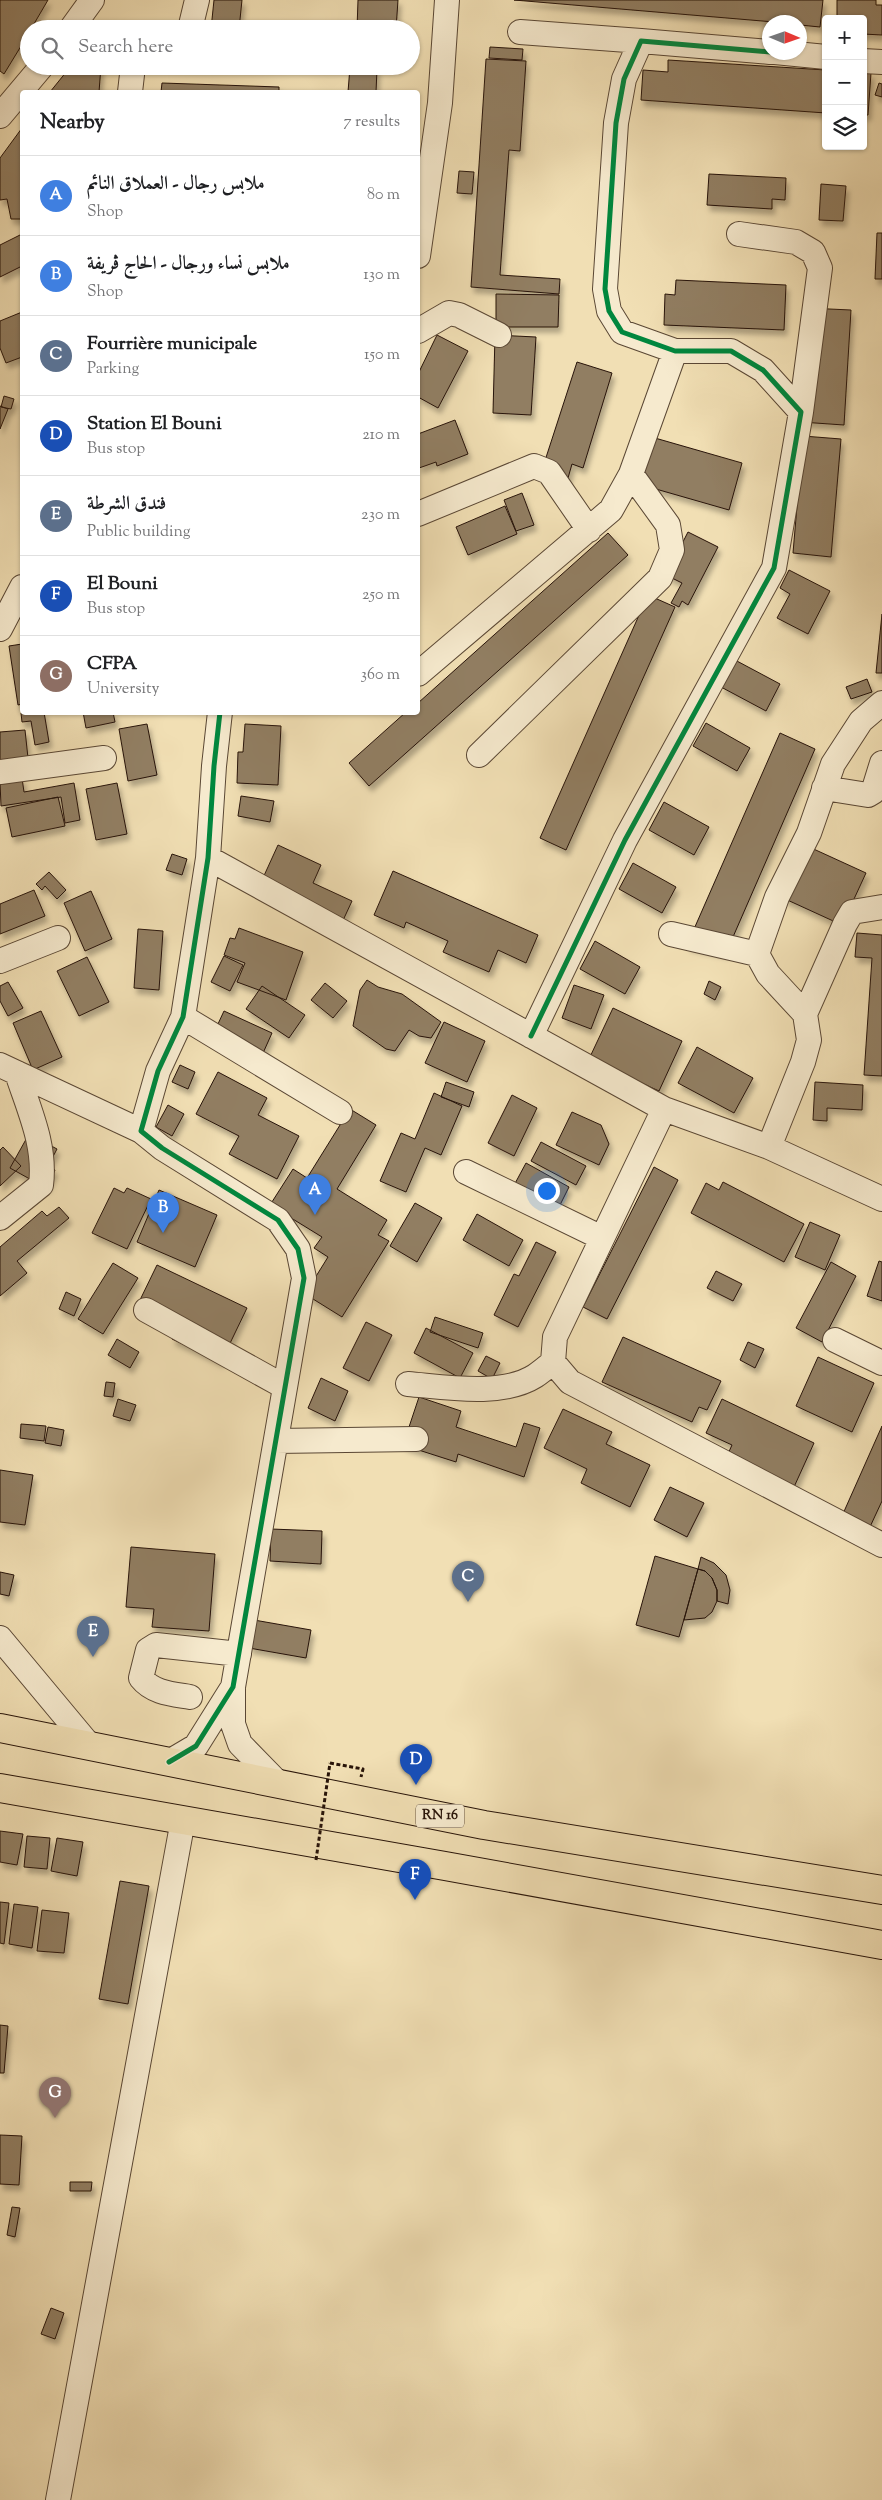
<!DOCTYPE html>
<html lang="en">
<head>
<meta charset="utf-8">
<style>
	:root { --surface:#fff; --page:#f6f6f6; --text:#202124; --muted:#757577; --line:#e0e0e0; --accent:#0f766e }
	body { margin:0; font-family:"Sorts Mill Goudy",Amiri,serif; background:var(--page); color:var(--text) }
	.controls { position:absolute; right:15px; top:15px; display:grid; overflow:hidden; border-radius:5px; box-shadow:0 1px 4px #0004 }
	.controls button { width:45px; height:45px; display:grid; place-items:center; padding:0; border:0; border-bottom:1px solid var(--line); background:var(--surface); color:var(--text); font:25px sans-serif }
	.compass { position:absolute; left:762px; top:15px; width:45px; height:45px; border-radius:50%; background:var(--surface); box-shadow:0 1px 4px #0004; rotate:92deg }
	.you { position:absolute; left:546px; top:1190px; width:18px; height:18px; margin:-12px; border:4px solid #fff; border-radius:50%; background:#1a73e8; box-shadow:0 0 0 8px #1a73e833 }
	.badge { display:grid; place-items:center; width:32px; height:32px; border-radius:50%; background:var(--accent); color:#fff; font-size:16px; font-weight:700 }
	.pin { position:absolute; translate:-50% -41px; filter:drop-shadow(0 1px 2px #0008) }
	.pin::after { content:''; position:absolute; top:26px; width:18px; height:15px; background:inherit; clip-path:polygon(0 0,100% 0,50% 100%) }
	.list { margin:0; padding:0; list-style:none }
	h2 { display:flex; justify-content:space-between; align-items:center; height:65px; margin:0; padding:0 20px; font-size:21px }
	h2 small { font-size:16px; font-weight:400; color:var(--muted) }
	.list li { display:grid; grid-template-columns:32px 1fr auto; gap:15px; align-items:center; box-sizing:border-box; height:80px; padding:0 20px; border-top:1px solid var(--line) }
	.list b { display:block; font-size:19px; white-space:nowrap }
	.list p { margin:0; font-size:16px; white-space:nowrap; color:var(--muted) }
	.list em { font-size:16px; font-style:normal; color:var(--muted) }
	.icon { flex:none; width:28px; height:28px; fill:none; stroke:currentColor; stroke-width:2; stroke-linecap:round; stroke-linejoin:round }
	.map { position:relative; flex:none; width:882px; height:2500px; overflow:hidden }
	.search { position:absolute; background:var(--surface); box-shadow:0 1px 4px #0004; left:20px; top:20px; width:400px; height:55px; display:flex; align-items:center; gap:12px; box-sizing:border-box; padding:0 18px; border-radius:28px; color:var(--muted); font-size:19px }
	.panel { position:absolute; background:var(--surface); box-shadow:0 1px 4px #0004; left:20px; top:90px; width:400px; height:625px; border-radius:5px }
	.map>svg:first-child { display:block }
</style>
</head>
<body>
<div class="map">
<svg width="882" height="2500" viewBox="0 0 882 2500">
	<defs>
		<filter id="shadow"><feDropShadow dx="3" dy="5.5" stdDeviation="2.5" flood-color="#0004"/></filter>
	</defs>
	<rect width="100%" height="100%" fill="#f1dfb4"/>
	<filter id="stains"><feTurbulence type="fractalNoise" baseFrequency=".004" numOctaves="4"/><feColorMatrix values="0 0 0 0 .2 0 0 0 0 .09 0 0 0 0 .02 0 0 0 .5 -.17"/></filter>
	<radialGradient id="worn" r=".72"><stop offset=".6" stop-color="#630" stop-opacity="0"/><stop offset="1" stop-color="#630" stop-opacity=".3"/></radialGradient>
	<path fill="#917e62" stroke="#281409" filter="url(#shadow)" d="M0 0H48L31 29H29V33L4 74 0 71Z
		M214 0H242L239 29H211Z
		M358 0H398L396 29H357Z
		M514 0H823L820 27 800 25V22H774Z
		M837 0H876V5H882V35L863 34V19H837Z
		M490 47 523 49 522 60 489 58Z
		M486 59 526 61 520 151 509 150 500 275 560 279 559 294 471 287Z
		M668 60 826 70V113L641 100 643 70 668 72Z
		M71 66H101L99 92H50Z
		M350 67 377 69 376 92H348Z
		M863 73H871L868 115H863Z
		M162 83 279 87V92H161Z
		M879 83 882 84V97L875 95Z
		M22 128V219H11L7 199 0 200V158Z
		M459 171 474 172 472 194 457 193Z
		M709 174 786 178 785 200 772 199V209L707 205Z
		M821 184 846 186 843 221 819 220Z
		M877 233H882V279H875Z
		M22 234V266L0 277V245Z
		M676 280 786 285 784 330 664 325 665 294 675 295Z
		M496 294 559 295 558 327H496Z
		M808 308 851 310 844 425 801 422Z
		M22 312V357L6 363 0 348V321Z
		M437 335 468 351 438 408 418 397V374Z
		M495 335 536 337 531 415 493 413Z
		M577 362 612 373 583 468 572 464 566 485 540 476Z
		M4 396 14 399 11 409 1 407Z
		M0 406 8 409 0 429Z
		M455 420 468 454 437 466 436 462 419 468 418 434Z
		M641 434 742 463 729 510 628 481Z
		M803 436 841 439 831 557 793 553Z
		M522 493 534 525 516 531 504 500Z
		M505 506 517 534 468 555 456 527Z
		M688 532 718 547 688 605 682 601 679 607 671 603 682 583 666 575Z
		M608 533 628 555 369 786 349 763 406 712H418V703Z
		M789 570 830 591 808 634 777 618 790 594 780 588Z
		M648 595 675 607 566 850 540 838Z
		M882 614V673H876Z
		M22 644V704L18 705 9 646Z
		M735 660 780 684 766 711 721 687Z
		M867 679 872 692 851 699 846 687Z
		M44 712 49 742 35 745 31 721 22 722 21 713Z
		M83 712H113L115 722 86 728Z
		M706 723 750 748 737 771 693 746Z
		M147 724 157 775 128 781 119 729Z
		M245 724 281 726 278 785 237 783 238 752H243Z
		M25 730 28 758 0 760V732Z
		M780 733 815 749 726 953 687 945Z
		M22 778 24 792 74 783 80 820 65 823 61 797 1 806 0 782Z
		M117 783 127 834 96 840 86 789Z
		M241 796 274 801 270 822 238 816Z
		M58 797 65 826 12 837 6 808Z
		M664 802 709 827 694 855 649 830Z
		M278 845 321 865 313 883 352 901 339 929 257 891Z
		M807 846 866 873 842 925 783 898Z
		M172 854 187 859 182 875 166 870Z
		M633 863 676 887 662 913 619 889Z
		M393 871 538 935 526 963 498 950 489 972 443 952 448 941 406 922 404 928 374 915Z
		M49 872 66 890 57 899 45 886 42 890 36 884Z
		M34 890 45 916 0 934V904Z
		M91 891 112 939 85 951 64 903Z
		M239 928 303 952 286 1000 237 982 245 963 224 955 230 938 235 939Z
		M138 929 163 931 159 990 134 988Z
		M857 933 882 935V1076L864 1075 872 958 855 957Z
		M595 941 640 967 625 994 580 969Z
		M224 956 243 965 230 991 211 982Z
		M87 957 109 1002 79 1016 57 971Z
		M367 980 378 987 402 994 441 1022 431 1038 419 1036 409 1030 395 1051 386 1049 353 1026 360 990Z
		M709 981 721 987 715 1000 704 994Z
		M8 982 23 1008 8 1016 0 1001V986Z
		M325 983 347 1001 333 1018 311 1000Z
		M574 985 604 995 591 1029 562 1018Z
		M262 986 305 1015 289 1038 246 1009Z
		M613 1008 682 1041 659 1091 589 1059Z
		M41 1011 62 1057 33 1070 13 1023Z
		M224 1011 272 1033 259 1062 211 1039Z
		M444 1022 485 1041 467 1082 425 1063Z
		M697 1047 753 1078 734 1113 678 1083Z
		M180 1065 195 1072 188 1089 172 1082Z
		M218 1072 267 1098 258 1115 299 1136 277 1179 229 1154 239 1136 196 1114Z
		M446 1082 474 1092 469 1107 441 1097Z
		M815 1082 863 1085 862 1110 827 1108V1121L813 1120Z
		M434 1093 462 1106 441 1155 425 1148 406 1192 380 1181 401 1133 415 1139Z
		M512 1095 537 1108 514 1156 488 1143Z
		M168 1105 184 1114 172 1136 156 1127Z
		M350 1109 376 1125 337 1189 387 1220 378 1235 389 1241 342 1317 305 1294 328 1257 314 1248 322 1237 270 1205 293 1169 307 1178Z
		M572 1112 601 1125 609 1144 599 1165 556 1145Z
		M29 1134 57 1149 48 1166 55 1170 46 1188 10 1168Z
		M541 1142 586 1166 576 1185 531 1161Z
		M3 1147 21 1166 0 1186V1150Z
		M526 1163 569 1187 556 1213 512 1189Z
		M654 1167 678 1180 607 1319 583 1307Z
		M723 1182 804 1224 784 1262 691 1213 706 1183 719 1190Z
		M114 1188 124 1193 127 1188 151 1199 127 1249 92 1233Z
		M159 1190 217 1215 195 1267 137 1242Z
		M415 1203 442 1218 417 1262 390 1246Z
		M59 1207 69 1218 17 1261 27 1273 0 1296V1247L42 1211 47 1216Z
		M477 1214 523 1240 509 1266 463 1240Z
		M810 1222 840 1235 825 1270 795 1257Z
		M536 1242 556 1252 518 1327 494 1315 514 1274 519 1276Z
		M879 1261 882 1262V1301L867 1296Z
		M831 1262 856 1276 822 1342 796 1328Z
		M113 1263 138 1278 103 1334 78 1319Z
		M157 1265 247 1308 221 1362 172 1339 180 1322 139 1302Z
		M716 1271 742 1284 733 1301 707 1288Z
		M66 1292 81 1299 74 1316 59 1309Z
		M435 1317 483 1333 478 1348 430 1332Z
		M366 1322 392 1335 369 1381 343 1368Z
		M426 1328 473 1353 460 1378 414 1353Z
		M623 1337 721 1381 707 1410 699 1407 692 1422 602 1382Z
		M117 1339 139 1352 130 1368 108 1355Z
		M748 1342 764 1349 755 1368 740 1360Z
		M486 1356 500 1363 492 1379 478 1371Z
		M818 1357 874 1383 852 1432 796 1406Z
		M321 1378 348 1391 335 1421 308 1408Z
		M106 1382 115 1383 113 1397 104 1396Z
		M419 1397 461 1411 456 1427 516 1447 524 1423 540 1428 524 1477 458 1454 456 1462 403 1445Z
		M118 1399 136 1405 130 1421 113 1416Z
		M722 1399 814 1443 794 1487 727 1456 732 1445 706 1433Z
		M563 1409 612 1432 606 1444 650 1465 630 1507 581 1483 587 1469 544 1448Z
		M21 1424 46 1426 44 1441 20 1438Z
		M882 1426V1501L869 1529 842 1516Z
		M48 1427 64 1430 61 1446 45 1443Z
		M0 1470 33 1475 25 1525 0 1522Z
		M670 1487 704 1503 687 1537 654 1520Z
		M271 1529 322 1531 321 1564 270 1561Z
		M131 1547 215 1554 209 1631 152 1627 154 1609 126 1607Z
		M655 1556 698 1569 679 1637 636 1625Z
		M701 1557 714 1563 726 1575 730 1590 728 1604 717 1601V1590L712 1578 705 1571 698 1569Z
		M698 1569 705 1571 712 1578 717 1590V1601L712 1612 705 1618 684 1620Z
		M0 1572 14 1575 9 1596 0 1594Z
		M254 1620 311 1630 306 1658 249 1648Z
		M0 1831 23 1834 17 1865 0 1862Z
		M27 1836 50 1838 47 1869 24 1867Z
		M57 1838 83 1842 77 1876 51 1871Z
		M120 1881 149 1886 128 2004 99 1999Z
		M0 1902 9 1903 4 1944 0 1943Z
		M14 1904 38 1907 32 1948 9 1944Z
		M42 1910 69 1913 64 1953 37 1951Z
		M0 2025 8 2026 4 2073H0Z
		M0 2135 22 2136 19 2185 0 2184Z
		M70 2182H92L91 2191H70Z
		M12 2207 20 2208 15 2237 7 2235Z
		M51 2308 64 2313 55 2339 41 2334Z"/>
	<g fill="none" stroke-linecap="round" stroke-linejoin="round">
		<defs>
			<path id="minor" d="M71 29 92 0
				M190 29 197 0
				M520 32 641 41
				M775 52 826 57
				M863 61 882 62
				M130 92 133 66
				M0 116 42 66
				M739 234 796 242 813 252 820 268 801 412
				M418 256 440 103 447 0
				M418 331 449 313 459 315 499 335
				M418 514 534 466 549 472 589 530
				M0 629 22 587
				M418 674 611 510 631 474 675 351
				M479 755 660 578 672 550 668 525 631 474
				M0 772 104 758
				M824 788 868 795 873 792 882 763
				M208 858 664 1109 769 1147 882 1199
				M671 934 757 954
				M0 961 58 938
				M805 1014 768 974 757 954 777 897 809 833 833 764 861 721 882 703
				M183 1017 340 1112
				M531 1036 625 840 774 568 801 412 763 370 731 351H675L622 332 609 311 605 289 616 123 624 79 641 41 770 52
				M0 1065 141 1131
				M664 1109 555 1337 553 1362 570 1382 882 1545
				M769 1147 803 1062 809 1040 805 1014 845 924 852 912 882 907
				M466 1172 602 1238
				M0 1218 41 1185C46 1145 29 1110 17 1073
				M146 1310 285 1387
				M835 1340 882 1363
				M408 1384C445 1387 502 1397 535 1376 541 1372 547 1367 553 1362
				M276 1441 416 1439
				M0 1638 90 1746
				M233 1689V1724L240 1744 279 1784
				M190 1697C172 1694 153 1693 141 1678L148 1650 156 1645 239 1654
				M169 1762 196 1746 233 1687 304 1278 298 1249 278 1220 162 1148 141 1131 158 1071 183 1017 208 858 214 766 220 712
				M58 2500 183 1820"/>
			<path id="highway" d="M0 1728 484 1825 882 1890
				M0 1788 445 1866 882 1945"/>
		</defs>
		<use href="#minor" stroke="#5a4734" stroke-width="26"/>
		<use href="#highway" stroke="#281409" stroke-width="30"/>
		<path stroke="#281409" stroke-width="3" stroke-dasharray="4 2.5" stroke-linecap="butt" d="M330 1763 363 1769 361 1777"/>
		<use href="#minor" stroke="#f6eace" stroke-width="24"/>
		<use href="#highway" stroke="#f1dfb4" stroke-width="28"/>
		<path stroke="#281409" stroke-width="3" stroke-dasharray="4 2.5" stroke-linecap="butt" d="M316 1860 330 1763"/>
		<defs>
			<path id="cycleway" d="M531 1036 625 840 774 568 801 412 763 370 731 351H675L622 332 609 311 605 289 616 123 624 79 641 41 770 52
				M169 1762 196 1746 233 1687 304 1278 298 1249 278 1220 162 1148 141 1131 158 1071 183 1017 208 858 214 766 220 712"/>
		</defs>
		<use href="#cycleway" stroke="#f6eace" stroke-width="8"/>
		<use href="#cycleway" stroke="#00873e" stroke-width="5"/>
	</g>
	<g text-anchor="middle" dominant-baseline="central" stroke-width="5" stroke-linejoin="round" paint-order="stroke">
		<rect fill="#f6eace" stroke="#665444" stroke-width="1" x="416" y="1804.5" width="48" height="23" rx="4"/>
		<g font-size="14" font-weight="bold" fill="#281409">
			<text x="440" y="1816">RN 16</text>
		</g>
	</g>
	<rect width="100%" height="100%" filter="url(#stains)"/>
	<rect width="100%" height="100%" fill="url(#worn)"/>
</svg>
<div class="controls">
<button>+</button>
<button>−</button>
<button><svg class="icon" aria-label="layers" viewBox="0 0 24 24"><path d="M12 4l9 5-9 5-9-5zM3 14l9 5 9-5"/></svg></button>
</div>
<svg class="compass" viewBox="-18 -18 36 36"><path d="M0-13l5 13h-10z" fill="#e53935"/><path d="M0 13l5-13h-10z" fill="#757577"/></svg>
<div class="you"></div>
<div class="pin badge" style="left:315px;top:1215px;background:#3f7fe0">A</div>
<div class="pin badge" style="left:163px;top:1233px;background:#3f7fe0">B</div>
<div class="pin badge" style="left:468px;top:1602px;background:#5c6f8a">C</div>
<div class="pin badge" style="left:416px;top:1785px;background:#1a4fb4">D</div>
<div class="pin badge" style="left:93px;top:1657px;background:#5c6f8a">E</div>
<div class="pin badge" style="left:415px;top:1900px;background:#1a4fb4">F</div>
<div class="pin badge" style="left:55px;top:2118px;background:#8d6e63">G</div>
<div class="search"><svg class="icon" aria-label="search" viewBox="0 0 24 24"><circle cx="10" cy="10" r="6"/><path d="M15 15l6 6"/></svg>Search here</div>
<section class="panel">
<h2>Nearby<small>7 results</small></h2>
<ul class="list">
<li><span class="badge" style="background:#3f7fe0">A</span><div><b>ملابس رجال - العملاق النائم</b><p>Shop</p></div><em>80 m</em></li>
<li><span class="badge" style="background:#3f7fe0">B</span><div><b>ملابس نساء ورجال - الحاج ڨريفة</b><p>Shop</p></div><em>130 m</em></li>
<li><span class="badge" style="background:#5c6f8a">C</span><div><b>Fourrière municipale</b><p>Parking</p></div><em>150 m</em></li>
<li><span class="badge" style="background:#1a4fb4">D</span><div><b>Station El Bouni</b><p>Bus stop</p></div><em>210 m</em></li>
<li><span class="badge" style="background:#5c6f8a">E</span><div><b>فندق الشرطة</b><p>Public building</p></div><em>230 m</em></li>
<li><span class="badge" style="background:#1a4fb4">F</span><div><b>El Bouni</b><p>Bus stop</p></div><em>250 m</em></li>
<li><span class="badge" style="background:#8d6e63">G</span><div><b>CFPA</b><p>University</p></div><em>360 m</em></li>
</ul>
</section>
</div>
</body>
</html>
